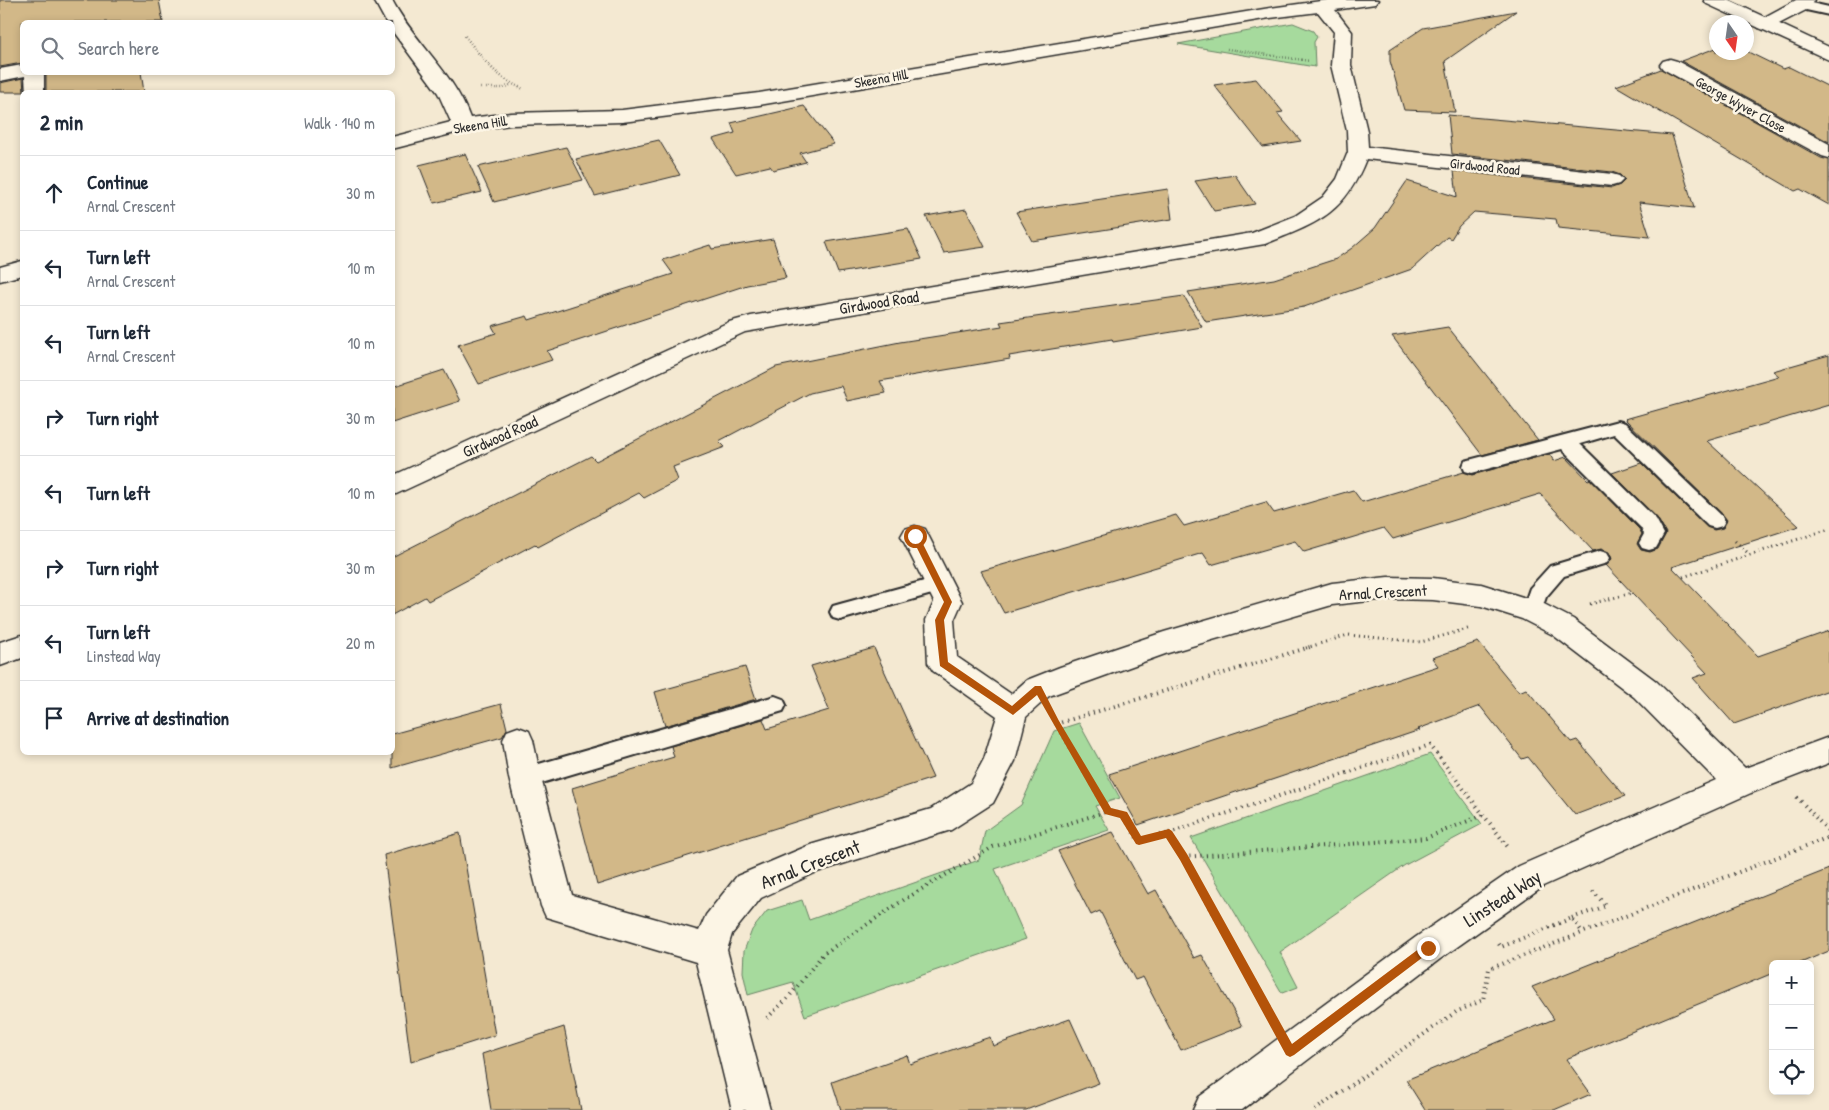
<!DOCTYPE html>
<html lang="en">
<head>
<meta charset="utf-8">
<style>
	:root { --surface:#fff; --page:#f6f6f7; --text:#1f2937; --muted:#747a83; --line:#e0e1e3 }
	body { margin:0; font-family:"Patrick Hand",sans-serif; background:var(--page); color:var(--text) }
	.controls { position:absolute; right:15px; bottom:15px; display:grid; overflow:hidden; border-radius:8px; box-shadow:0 2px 8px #0003 }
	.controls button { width:45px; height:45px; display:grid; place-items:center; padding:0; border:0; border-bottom:1px solid var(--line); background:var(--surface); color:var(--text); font:25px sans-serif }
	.compass { position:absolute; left:1709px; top:15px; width:45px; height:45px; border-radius:50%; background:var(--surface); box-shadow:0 2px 8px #0003; rotate:167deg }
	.stop { position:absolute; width:15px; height:15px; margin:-11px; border:4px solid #b45309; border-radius:50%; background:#fff }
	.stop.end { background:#b45309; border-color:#fff; box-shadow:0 1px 5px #0008 }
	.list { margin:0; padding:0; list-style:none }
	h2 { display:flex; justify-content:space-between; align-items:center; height:65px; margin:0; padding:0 20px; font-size:21px }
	h2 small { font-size:16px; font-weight:400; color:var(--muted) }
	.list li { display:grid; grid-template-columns:32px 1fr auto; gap:15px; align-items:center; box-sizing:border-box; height:75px; padding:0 20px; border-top:1px solid var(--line) }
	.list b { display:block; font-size:19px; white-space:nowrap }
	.list p { margin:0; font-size:16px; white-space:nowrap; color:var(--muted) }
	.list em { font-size:16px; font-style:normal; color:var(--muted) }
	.icon { flex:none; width:28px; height:28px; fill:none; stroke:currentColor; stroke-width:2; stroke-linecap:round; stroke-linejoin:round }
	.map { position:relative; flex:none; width:1829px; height:1110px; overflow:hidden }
	.search { position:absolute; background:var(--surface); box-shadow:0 2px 8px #0003; left:20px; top:20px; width:375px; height:55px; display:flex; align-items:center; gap:12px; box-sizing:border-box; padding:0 18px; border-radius:8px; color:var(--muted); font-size:19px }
	.panel { position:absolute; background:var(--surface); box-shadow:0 2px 8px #0003; left:20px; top:90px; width:375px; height:665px; border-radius:8px }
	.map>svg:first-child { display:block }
</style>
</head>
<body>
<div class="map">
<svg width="1829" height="1110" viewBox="0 0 1829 1110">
	<rect width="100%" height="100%" fill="#f4e9d2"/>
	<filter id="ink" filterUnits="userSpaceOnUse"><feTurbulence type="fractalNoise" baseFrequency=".02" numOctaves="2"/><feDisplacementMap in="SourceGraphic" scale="10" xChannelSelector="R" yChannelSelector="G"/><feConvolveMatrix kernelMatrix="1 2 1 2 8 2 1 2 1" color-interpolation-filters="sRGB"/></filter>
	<g filter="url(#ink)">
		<path fill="#a6da9d" stroke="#688264" d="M1293 23 1313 31 1317 37 1314 42 1315 67 1178 44Z
			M1079 723 1120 798 1095 806 1109 830 995 869 1026 939 805 1016 793 982 748 995 743 972 744 951 752 930 767 911 802 900 809 920 979 860 985 831 1021 805 1054 731Z
			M1430 754 1482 824 1405 865 1280 952 1298 987 1282 993 1191 838Z"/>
		<path fill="#d2b888" stroke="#2b2b2b" d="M0 0H159L163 22H22V63L0 67Z
			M1516 11 1445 61 1455 112 1404 110 1390 61V50L1423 28Z
			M1716 48V52H1746V51L1783 69 1789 67 1829 87V142L1681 61Z
			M1661 69 1821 158 1829 160V205L1800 189 1795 191 1616 86Z
			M46 72H141L144 92H46Z
			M23 78 24 92H0V83Z
			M1256 79 1283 112 1277 113 1301 141 1263 147 1214 85Z
			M804 106 834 144 800 153 806 162 773 170 770 166 736 174 713 139 735 133 731 123Z
			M1448 115 1672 135 1694 208 1639 202 1650 237 1558 228 1556 219 1474 212 1459 226 1451 239 1447 237 1412 269 1304 307 1206 322 1188 292 1274 279 1336 259 1352 248 1375 228 1407 181 1457 197 1454 171 1612 188 1620 185 1625 180 1620 175 1612 172 1452 154Z
			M659 140 680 175 595 196 576 159Z
			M566 147 583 180 494 202 478 167Z
			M465 154 482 192 434 203 419 165Z
			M1235 175 1255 204 1214 211 1195 181Z
			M1168 189 1172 219 1032 241 1016 212Z
			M966 209 985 247 944 253 926 216Z
			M908 229 922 259 838 273 826 242Z
			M773 239 786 278 747 285 547 351 552 360 479 384 458 345 496 333 492 326 527 316 529 320 673 274 663 260 710 245 712 249Z
			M1184 296 1202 327 1113 342 1112 339 1058 348 1009 356 1010 359 880 381 886 393 847 401 841 386 810 393 719 441 725 447 673 467 678 480 644 498 639 493 538 547 535 544 428 601 425 597 392 615V557L591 456 596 461 776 367 900 342 1002 326 1000 322Z
			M1448 327 1514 410 1538 440 1482 455 1392 336Z
			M1829 355V405L1707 441 1799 526 1672 567 1758 656 1829 631V690L1734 724 1693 678 1707 673 1606 565 1612 559 1609 552 1601 549 1593 551 1540 494 1393 539 1384 528 1304 552 1295 541 1211 565 1203 553 1004 613 981 571 1176 515 1184 526 1266 502 1274 513 1353 490 1362 502 1464 472 1472 475 1549 454 1554 461 1566 457 1588 480 1590 479 1639 529 1642 534 1637 544 1641 550 1650 552 1658 549 1666 533 1657 518 1612 473 1641 463 1707 527 1714 530 1723 528 1727 520 1723 515 1625 419 1779 376 1773 371Z
			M444 370 460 401 392 423V387Z
			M1478 642 1519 692 1526 689 1571 742 1577 740 1625 796 1575 815 1528 757 1522 759 1480 706 1418 729 1420 730 1138 825 1109 774 1438 666 1432 658Z
			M874 648 933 778 597 885 572 788 674 757 671 746 763 719 767 729 829 710 811 666Z
			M745 667 756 699 665 726 655 692Z
			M501 704 507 729 502 737 392 768V734Z
			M1113 832 1148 894 1156 890 1194 958 1202 955 1242 1026 1181 1050 1143 977 1135 980 1100 911 1091 915 1058 851Z
			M460 833 495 1035 411 1062 384 855Z
			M1829 869V951L1798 964H1773V973L1566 1059 1591 1094 1554 1110H1425L1406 1080 1554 1019 1532 987Z
			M1070 1019 1099 1083 1026 1110H841L832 1082 907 1055 910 1064 990 1037 993 1046Z
			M564 1027 581 1110H491L482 1054Z"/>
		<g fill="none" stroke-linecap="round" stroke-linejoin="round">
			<defs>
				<path id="service" d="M1802 1 1829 7V15L1797 8 1795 5Z
					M1618 421 1625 423 1722 516 1725 521 1722 526 1715 528 1708 526 1614 434 1580 444 1656 519 1664 534 1656 548 1649 550 1642 548 1639 543 1644 534 1641 528 1562 449 1472 473 1465 471 1463 466 1465 461Z
					M1600 551 1607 553 1610 558 1607 563 1564 576 1546 597 1539 617 1532 619 1525 617 1522 611 1530 588 1550 566Z
					M939 577 946 580 949 585 946 590 840 620 833 618 830 612 833 606 840 604Z
					M775 696 783 699 786 705 783 711 525 788 517 785 514 778 517 771 525 768Z"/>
				<path id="minor" d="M374 0H392C414 42 454 73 470 118L511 113 622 110 759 93 1270 8 1328 0H1378L1375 4 1335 10 1352 32 1351 65 1367 131 1368 147 1612 174 1619 176 1623 180 1619 184 1612 186 1366 159C1344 215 1317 223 1265 244L745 332 392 496V476L729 322 751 316 1252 233 1295 216 1323 197 1337 179 1348 152 1347 131 1331 65 1334 32 1318 12 1270 18 759 105 622 122 511 125 463 131 392 149V137L451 122 438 93 393 32 392 22H386Z
					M1796 0H1814L1808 9 1771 28 1765 29 1759 28 1756 24 1759 20Z
					M1670 59 1677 61 1829 144V158L1822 156 1663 69 1660 65 1663 61Z
					M22 65V72H44V92H26L25 76 0 81V69Z
					M22 261V275L0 281V267Z
					M915 526 925 529 962 602 954 620 957 657 1011 694 1027 680 1060 667 1164 632 1332 583 1388 577 1433 578 1481 584 1542 603 1573 619 1656 681 1745 768 1829 737V763L1751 793 1543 886 1440 959 1242 1110H1193L1199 1097 1416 937 1519 866 1716 780 1634 697 1553 635 1522 619 1481 606 1433 600 1388 599 1332 605 1168 653 1049 696 1026 717 1015 761 993 803 951 830 817 872 761 898 732 934 727 950 770 1110H732L696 962 546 917 541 906 509 778 503 740 507 731 518 727 529 731 533 740 541 778 572 895 699 931 706 915 737 876 810 845 931 809 971 783 984 759 997 716 933 671 928 663 926 620 934 602 901 536 905 529Z
					M22 635V658L0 666V642Z"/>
				<path id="tertiary" d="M1704 0H1728L1829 47V60L1707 4Z"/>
			</defs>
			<use href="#service" stroke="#2b2b2b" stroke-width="4"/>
			<use href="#minor" stroke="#2b2b2b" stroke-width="3"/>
			<use href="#tertiary" stroke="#2b2b2b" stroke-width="3"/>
			<path stroke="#2b2b2b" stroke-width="2.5" stroke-dasharray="0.5 2.5" stroke-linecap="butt" d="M465 36C482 58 497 79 524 89
				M1227 49 1310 61
				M480 88H504L510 85"/>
			<path stroke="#2b2b2b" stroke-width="3" stroke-dasharray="1 4" stroke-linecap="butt" d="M1735 541 1749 554
				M1683 577 1829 529
				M1590 604 1632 593
				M1306 648 1348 635 1421 642 1471 628"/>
			<path stroke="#2b2b2b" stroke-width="4" stroke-dasharray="1 4.5" stroke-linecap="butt" d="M1056 723 1108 811 1123 815 1139 841 1169 833 1271 1016
				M1056 724 1310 647
				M1797 797 1829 832
				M1169 833 1430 745 1508 847
				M1184 857 1426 838 1483 815
				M1572 918 1606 906 1591 889
				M1499 944 1501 947 1572 918 1583 933
				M767 1018 788 998 823 954 905 899 993 847 1108 811
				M1315 1110 1456 1012 1483 1000 1489 969 1829 837"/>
			<use href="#service" fill="#fcf5e5" fill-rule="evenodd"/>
			<use href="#minor" fill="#fcf5e5" fill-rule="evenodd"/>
			<use href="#tertiary" fill="#fcf5e5" fill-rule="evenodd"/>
		</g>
	</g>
	<path fill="#b45309" d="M915 533 919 536 952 602 944 620 948 662 1012 706 1035 686H1041L1059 721 1111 808 1127 812 1141 836 1169 829 1172 831 1187 854 1292 1044 1424 945H1431V951L1294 1055 1290 1057 1286 1055 1180 860 1166 838 1139 845 1136 844 1120 818 1105 814 1037 695 1013 715 940 666 935 620 944 602 911 536Z"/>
	<g text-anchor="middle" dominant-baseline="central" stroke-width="5" stroke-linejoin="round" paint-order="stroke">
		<g font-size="14" fill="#2b2b2b" stroke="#fcf5e5">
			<text transform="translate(881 78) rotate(-10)">Skeena Hill</text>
			<text transform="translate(1741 104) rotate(29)">George Wyver Close</text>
			<text transform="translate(480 124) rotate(-9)">Skeena Hill</text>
			<text transform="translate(1485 166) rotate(6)">Girdwood Road</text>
		</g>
		<g font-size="16" fill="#2b2b2b" stroke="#fcf5e5">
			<text transform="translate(879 302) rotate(-9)">Girdwood Road</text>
			<text transform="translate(500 436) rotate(-24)">Girdwood Road</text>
			<text transform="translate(1383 592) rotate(-3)">Arnal Crescent</text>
		</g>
		<g font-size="19" fill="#2b2b2b" stroke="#fcf5e5">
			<text transform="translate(810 864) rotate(-21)">Arnal Crescent</text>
			<text transform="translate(1502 898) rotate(-33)">Linstead Way</text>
		</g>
	</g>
</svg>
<div class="controls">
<button>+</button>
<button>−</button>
<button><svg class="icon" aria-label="locate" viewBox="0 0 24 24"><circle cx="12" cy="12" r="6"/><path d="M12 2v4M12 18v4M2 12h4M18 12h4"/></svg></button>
</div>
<svg class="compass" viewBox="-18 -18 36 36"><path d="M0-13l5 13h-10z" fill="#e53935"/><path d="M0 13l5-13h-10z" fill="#747a83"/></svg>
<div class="stop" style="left:915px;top:536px"></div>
<div class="stop end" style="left:1428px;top:948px"></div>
<div class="search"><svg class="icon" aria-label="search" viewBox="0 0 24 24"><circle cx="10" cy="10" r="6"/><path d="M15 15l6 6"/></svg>Search here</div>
<section class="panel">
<h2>2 min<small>Walk · 140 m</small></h2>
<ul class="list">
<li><svg class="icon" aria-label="ahead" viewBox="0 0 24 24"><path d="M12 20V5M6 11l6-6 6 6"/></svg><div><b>Continue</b><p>Arnal Crescent</p></div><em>30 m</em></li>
<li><svg class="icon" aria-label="left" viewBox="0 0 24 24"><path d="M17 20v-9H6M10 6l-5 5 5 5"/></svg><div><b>Turn left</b><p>Arnal Crescent</p></div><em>10 m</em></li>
<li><svg class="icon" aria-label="left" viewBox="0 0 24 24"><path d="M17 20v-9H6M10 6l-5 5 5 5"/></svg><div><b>Turn left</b><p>Arnal Crescent</p></div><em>10 m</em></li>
<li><svg class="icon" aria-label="right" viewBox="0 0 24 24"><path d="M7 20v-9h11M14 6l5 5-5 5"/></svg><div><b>Turn right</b></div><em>30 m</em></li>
<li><svg class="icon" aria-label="left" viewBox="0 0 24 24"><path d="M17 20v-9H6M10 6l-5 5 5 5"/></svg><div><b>Turn left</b></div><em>10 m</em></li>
<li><svg class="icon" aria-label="right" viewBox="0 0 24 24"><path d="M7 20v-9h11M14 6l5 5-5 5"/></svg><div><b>Turn right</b></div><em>30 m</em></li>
<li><svg class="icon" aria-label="left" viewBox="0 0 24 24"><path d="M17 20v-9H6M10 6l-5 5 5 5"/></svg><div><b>Turn left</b><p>Linstead Way</p></div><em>20 m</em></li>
<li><svg class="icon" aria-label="arrive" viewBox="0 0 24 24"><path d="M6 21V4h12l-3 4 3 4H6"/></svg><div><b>Arrive at destination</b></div></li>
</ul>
</section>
</div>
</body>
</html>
